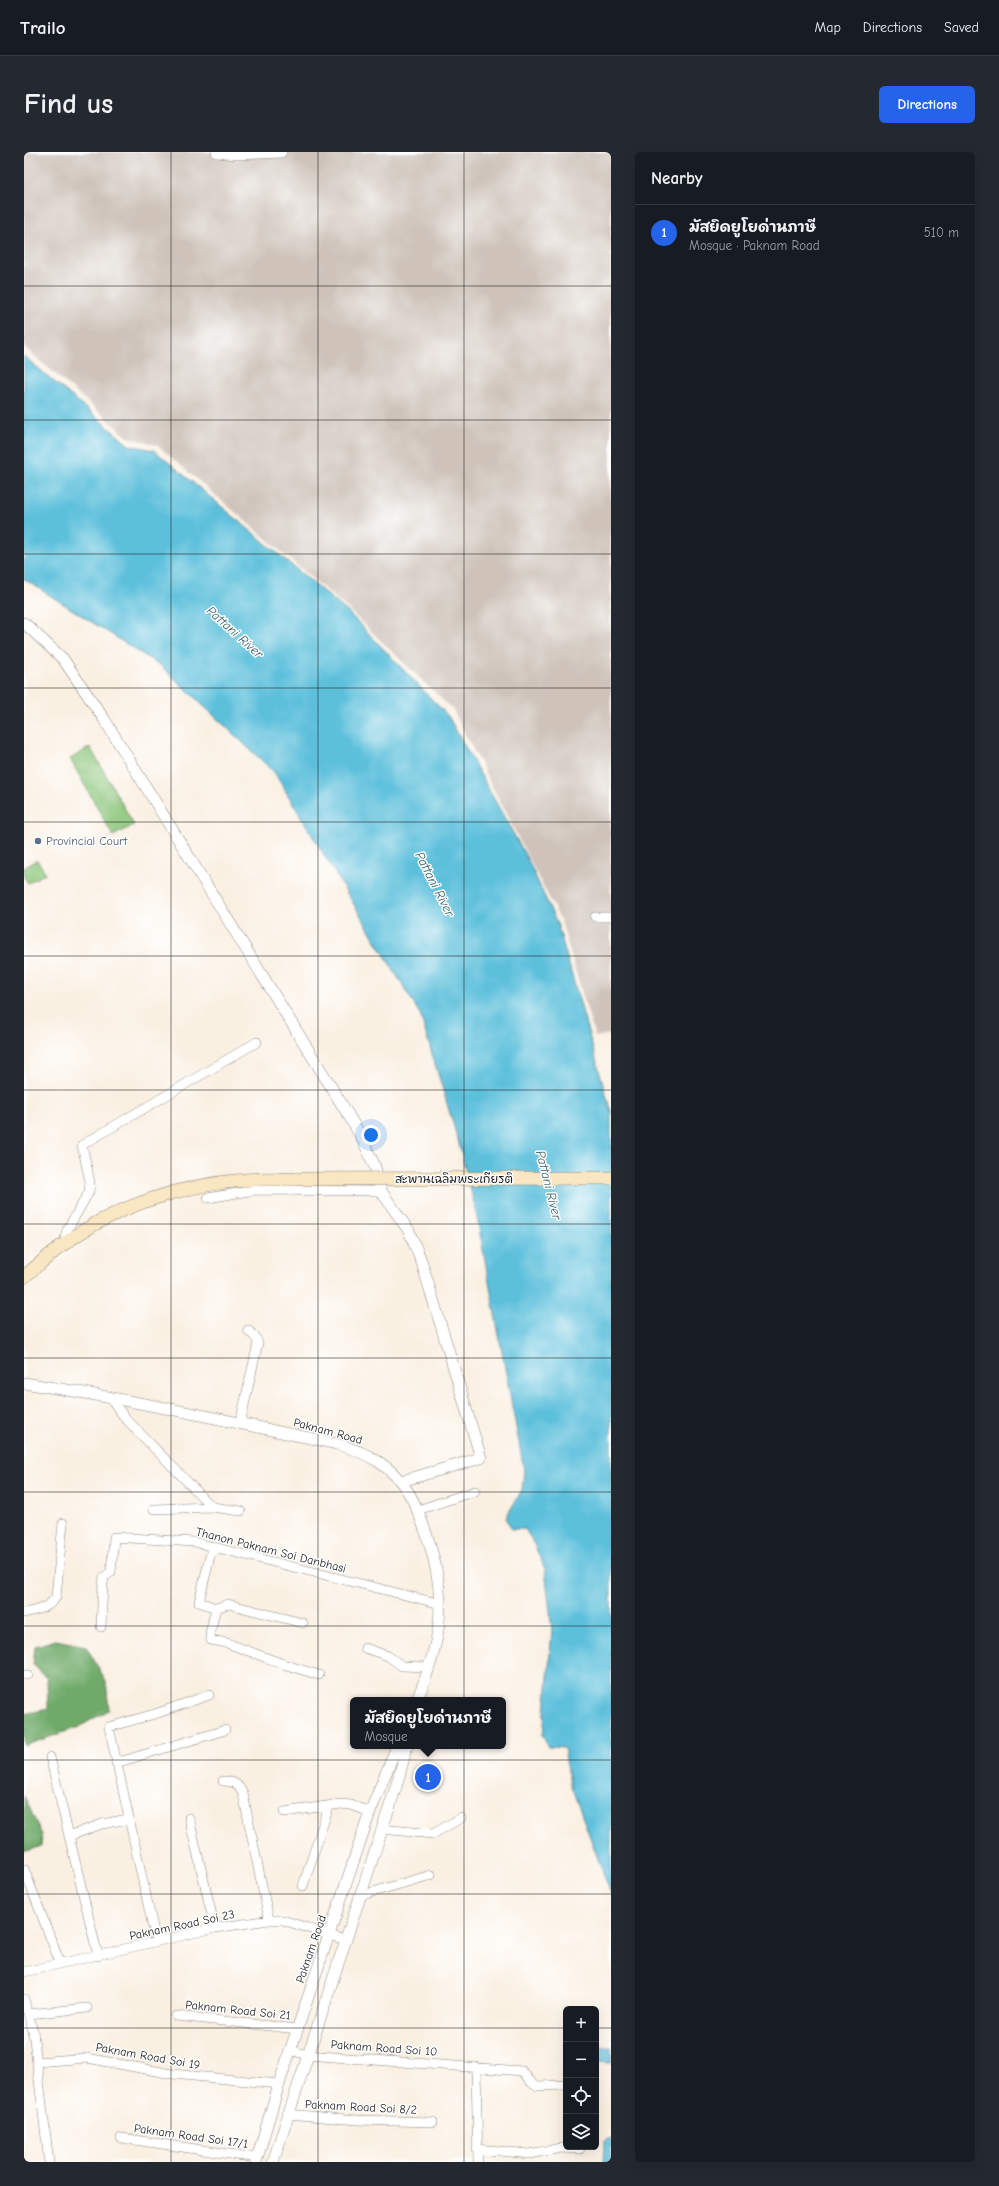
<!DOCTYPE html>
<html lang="en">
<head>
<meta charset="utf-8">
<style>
	:root { --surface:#171b24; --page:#242831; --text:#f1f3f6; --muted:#9ea1a6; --line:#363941; --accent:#2563eb }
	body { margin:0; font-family:"Comic Neue","Playpen Sans Thai",sans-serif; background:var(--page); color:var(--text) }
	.controls { position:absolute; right:12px; bottom:12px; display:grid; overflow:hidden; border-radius:6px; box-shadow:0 4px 16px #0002 }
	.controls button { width:36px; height:36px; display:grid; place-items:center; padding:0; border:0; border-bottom:1px solid var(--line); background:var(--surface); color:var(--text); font:20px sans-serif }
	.you { position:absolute; left:347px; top:983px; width:14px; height:14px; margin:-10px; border:3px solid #fff; border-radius:50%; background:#1a73e8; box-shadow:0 0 0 6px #1a73e833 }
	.badge { display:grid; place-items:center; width:26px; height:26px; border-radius:50%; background:var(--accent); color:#fff; font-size:13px; font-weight:700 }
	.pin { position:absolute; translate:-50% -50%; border:2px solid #fff; box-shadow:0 1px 4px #0006 }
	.popup { position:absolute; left:326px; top:1545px; width:156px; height:52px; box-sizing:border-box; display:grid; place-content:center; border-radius:6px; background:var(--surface); filter:drop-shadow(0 1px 3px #0005); font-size:13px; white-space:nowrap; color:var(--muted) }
	.popup b { font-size:15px; color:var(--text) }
	.popup::after { content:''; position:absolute; left:50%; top:100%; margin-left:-8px; border:8px solid transparent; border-top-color:var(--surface) }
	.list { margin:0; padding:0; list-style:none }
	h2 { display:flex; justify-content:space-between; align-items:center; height:52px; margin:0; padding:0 16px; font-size:17px }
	h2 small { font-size:13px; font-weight:400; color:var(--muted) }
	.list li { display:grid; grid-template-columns:26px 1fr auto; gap:12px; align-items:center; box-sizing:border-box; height:56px; padding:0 16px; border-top:1px solid var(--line) }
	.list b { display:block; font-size:15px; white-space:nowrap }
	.list p { margin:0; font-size:13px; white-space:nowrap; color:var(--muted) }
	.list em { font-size:13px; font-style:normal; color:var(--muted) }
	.icon { flex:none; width:22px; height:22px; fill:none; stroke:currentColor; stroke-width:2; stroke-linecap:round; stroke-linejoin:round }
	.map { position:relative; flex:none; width:587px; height:2010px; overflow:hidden; border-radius:6px }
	header { display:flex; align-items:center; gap:24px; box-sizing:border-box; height:56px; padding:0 20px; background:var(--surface); border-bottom:1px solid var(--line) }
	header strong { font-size:19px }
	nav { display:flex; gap:22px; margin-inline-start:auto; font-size:14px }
	.intro { display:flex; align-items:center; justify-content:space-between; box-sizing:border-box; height:96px; padding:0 24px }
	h1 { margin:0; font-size:28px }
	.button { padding:10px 18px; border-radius:6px; background:var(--accent); color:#fff; font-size:14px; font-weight:700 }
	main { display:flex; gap:24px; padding:0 24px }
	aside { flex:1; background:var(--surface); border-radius:6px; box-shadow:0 4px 16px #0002 }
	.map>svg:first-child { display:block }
</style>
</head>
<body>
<header>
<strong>Trailo</strong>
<nav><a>Map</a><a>Directions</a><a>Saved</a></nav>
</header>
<div class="intro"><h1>Find us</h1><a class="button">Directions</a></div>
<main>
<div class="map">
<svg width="587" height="2010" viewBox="0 0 587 2010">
	<rect width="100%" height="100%" fill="#fff"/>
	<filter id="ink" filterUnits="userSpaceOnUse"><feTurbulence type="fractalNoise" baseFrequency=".025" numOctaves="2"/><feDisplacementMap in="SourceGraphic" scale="8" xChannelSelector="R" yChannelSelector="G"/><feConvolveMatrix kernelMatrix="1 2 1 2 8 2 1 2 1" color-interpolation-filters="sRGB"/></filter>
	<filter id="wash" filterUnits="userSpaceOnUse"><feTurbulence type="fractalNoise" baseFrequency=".012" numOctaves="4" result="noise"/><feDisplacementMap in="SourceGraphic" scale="16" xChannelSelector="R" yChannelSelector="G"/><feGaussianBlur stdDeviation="0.9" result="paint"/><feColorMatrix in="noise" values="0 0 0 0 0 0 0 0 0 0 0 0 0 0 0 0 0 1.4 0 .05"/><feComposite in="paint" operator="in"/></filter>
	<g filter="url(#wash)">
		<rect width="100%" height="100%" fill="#faf0e2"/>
		<path fill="#cec2b9" d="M0 0H587V882L571 885 537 769 429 558 324 457 133 293 104 285 0 195Z"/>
		<path fill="#8bc579" stroke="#54704a" d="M66 595 110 673 89 684 46 607Z
			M13 708 22 721 4 731 0 725V716Z"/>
		<path fill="#70aa69" stroke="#466342" d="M32 1488 62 1494 82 1529 85 1558 55 1575 0 1594V1562L24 1557 23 1527 9 1512 11 1494Z
			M0 1644 18 1683 17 1694 0 1700Z"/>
		<path fill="#5dc0db" stroke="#3c6e7c" d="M0 204 105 293 130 298 325 461 424 564 504 708 534 774 587 960V1742L546 1631 540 1596 524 1595 519 1584 528 1478 521 1417 509 1390 501 1377H487L482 1365 498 1338 500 1318 451 1055 434 988 396 862 250 620 137 514 0 427Z
			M587 1895V1911L572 1910V1896Z
			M587 1986V2010H579L580 1989Z"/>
	</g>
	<g filter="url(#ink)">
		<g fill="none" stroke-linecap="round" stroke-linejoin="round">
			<defs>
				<path id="minor" d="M571 765H587
					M184 1046 231 1038 357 1039
					M40 1092 43 1078 65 1040 66 1030 58 993 233 890
					M85 1244 101 1266 188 1355 217 1359
					M216 1271 234 1191 232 1186 224 1178
					M130 1357 188 1355
					M394 1358 451 1339
					M188 1396 175 1450 192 1456 186 1481 187 1488 203 1491 259 1512 295 1523
					M192 1456 204 1452 279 1471
					M0 1461C13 1458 25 1456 32 1445L39 1371
					M77 1475 79 1432 80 1425 87 1420 90 1385 170 1390 417 1452
					M341 1496 364 1504 378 1514 404 1515
					M0 1523H4
					M26 1605 74 1804
					M92 1611 201 1578
					M199 1629C210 1629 214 1632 219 1642L245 1768
					M260 1660 317 1652 327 1653 346 1660
					M165 1666 191 1776
					M357 1677 409 1682 437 1666
					M45 1684 78 1672 104 1667
					M0 1717 36 1811
					M279 1734 305 1654
					M335 1744 407 1723
					M132 1789 85 1575 134 1561 185 1543
					M0 1820 191 1776 245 1768H259L321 1788
					M0 1847 9 1879 25 2010
					M5 1862 63 1856
					M152 1864 274 1877
					M267 1898 283 1903 498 1919 507 1930 514 1934 542 1933
					M13 1910 63 1906 148 1922 255 1932
					M452 1915 454 2010
					M263 1962 333 1968 409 1970
					M97 1986 233 2006
					M453 1997 506 2002 537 1996 556 1997"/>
				<path id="tertiary" d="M193 0 212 2 257 0
					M0 471 39 507 80 567 325 964 339 988 351 1015 357 1039 385 1079 398 1111 457 1306 378 1329
					M0 1231C83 1244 165 1260 247 1278 282 1286 324 1290 355 1310 380 1327 390 1347 400 1375 424 1441 420 1483 393 1548
					M232 2010 255 1932 346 1660 373 1594
					M249 2010 373 1632 383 1594"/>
				<path id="secondary" d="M0 1125C13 1114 26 1102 40 1092 91 1054 158 1033 221 1028 239 1026 256 1027 273 1027"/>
			</defs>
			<use href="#minor" stroke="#8b867f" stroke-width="10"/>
			<use href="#tertiary" stroke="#8b867f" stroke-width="12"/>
			<use href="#secondary" stroke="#8b867f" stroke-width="14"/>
			<use href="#minor" stroke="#fff" stroke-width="9"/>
			<use href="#tertiary" stroke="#fff" stroke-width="11"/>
			<use href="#secondary" stroke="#f9e7c3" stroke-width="13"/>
			<defs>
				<path id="secondary-bridge" d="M273 1027 587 1026"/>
			</defs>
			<use href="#secondary-bridge" stroke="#8b867f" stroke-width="14" stroke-linecap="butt"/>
			<use href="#secondary-bridge" stroke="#f9e7c3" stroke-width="13"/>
		</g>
	</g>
	<path fill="none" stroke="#1c1c1c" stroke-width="1" stroke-opacity="0.55" d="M147 0V2010M294 0V2010M440 0V2010M0 134H587M0 268H587M0 402H587M0 536H587M0 670H587M0 804H587M0 938H587M0 1072H587M0 1206H587M0 1340H587M0 1474H587M0 1608H587M0 1742H587M0 1876H542M572 1876H587"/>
	<circle fill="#5c6f8a" stroke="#fff" stroke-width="1.5" cx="14" cy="689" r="4"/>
	<g text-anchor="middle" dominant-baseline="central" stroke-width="3" stroke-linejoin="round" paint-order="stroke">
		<g font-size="12" fill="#4e5e75" stroke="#fff" text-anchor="start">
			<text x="22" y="689">Provincial Court</text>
		</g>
		<g font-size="12" fill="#1c1c1c" stroke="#fff">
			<text x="430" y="1027">สะพานเฉลิมพระเกียรติ</text>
			<text transform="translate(304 1279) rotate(15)">Paknam Road</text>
			<text transform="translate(247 1398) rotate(14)">Thanon Paknam Soi Danbhasi</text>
			<text transform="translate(158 1773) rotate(-12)">Paknam Road Soi 23</text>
			<text transform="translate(287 1797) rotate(-71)">Paknam Road</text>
			<text transform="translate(214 1858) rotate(6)">Paknam Road Soi 21</text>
			<text transform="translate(360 1896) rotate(4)">Paknam Road Soi 10</text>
			<text transform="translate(124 1904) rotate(10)">Paknam Road Soi 19</text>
			<text transform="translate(337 1955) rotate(3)">Paknam Road Soi 8/2</text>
			<text transform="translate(167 1984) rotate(8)">Paknam Road Soi 17/1</text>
		</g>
		<g font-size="13" font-style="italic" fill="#365e68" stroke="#fff">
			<text transform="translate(211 480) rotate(42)">Pattani River</text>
			<text transform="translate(411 732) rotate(63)">Pattani River</text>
			<text transform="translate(525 1033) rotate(76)">Pattani River</text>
		</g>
	</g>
</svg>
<div class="controls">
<button>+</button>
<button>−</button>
<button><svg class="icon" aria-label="locate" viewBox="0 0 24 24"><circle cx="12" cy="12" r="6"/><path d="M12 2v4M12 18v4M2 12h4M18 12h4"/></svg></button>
<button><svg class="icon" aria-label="layers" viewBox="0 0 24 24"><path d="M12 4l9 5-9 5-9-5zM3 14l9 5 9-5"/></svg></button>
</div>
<div class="you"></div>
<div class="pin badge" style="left:404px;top:1625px">1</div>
<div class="popup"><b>มัสยิดยูโยด่านภาษี</b>Mosque</div>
</div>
<aside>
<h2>Nearby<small></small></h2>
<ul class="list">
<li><span class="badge">1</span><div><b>มัสยิดยูโยด่านภาษี</b><p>Mosque · Paknam Road</p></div><em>510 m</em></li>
</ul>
</aside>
</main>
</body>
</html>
